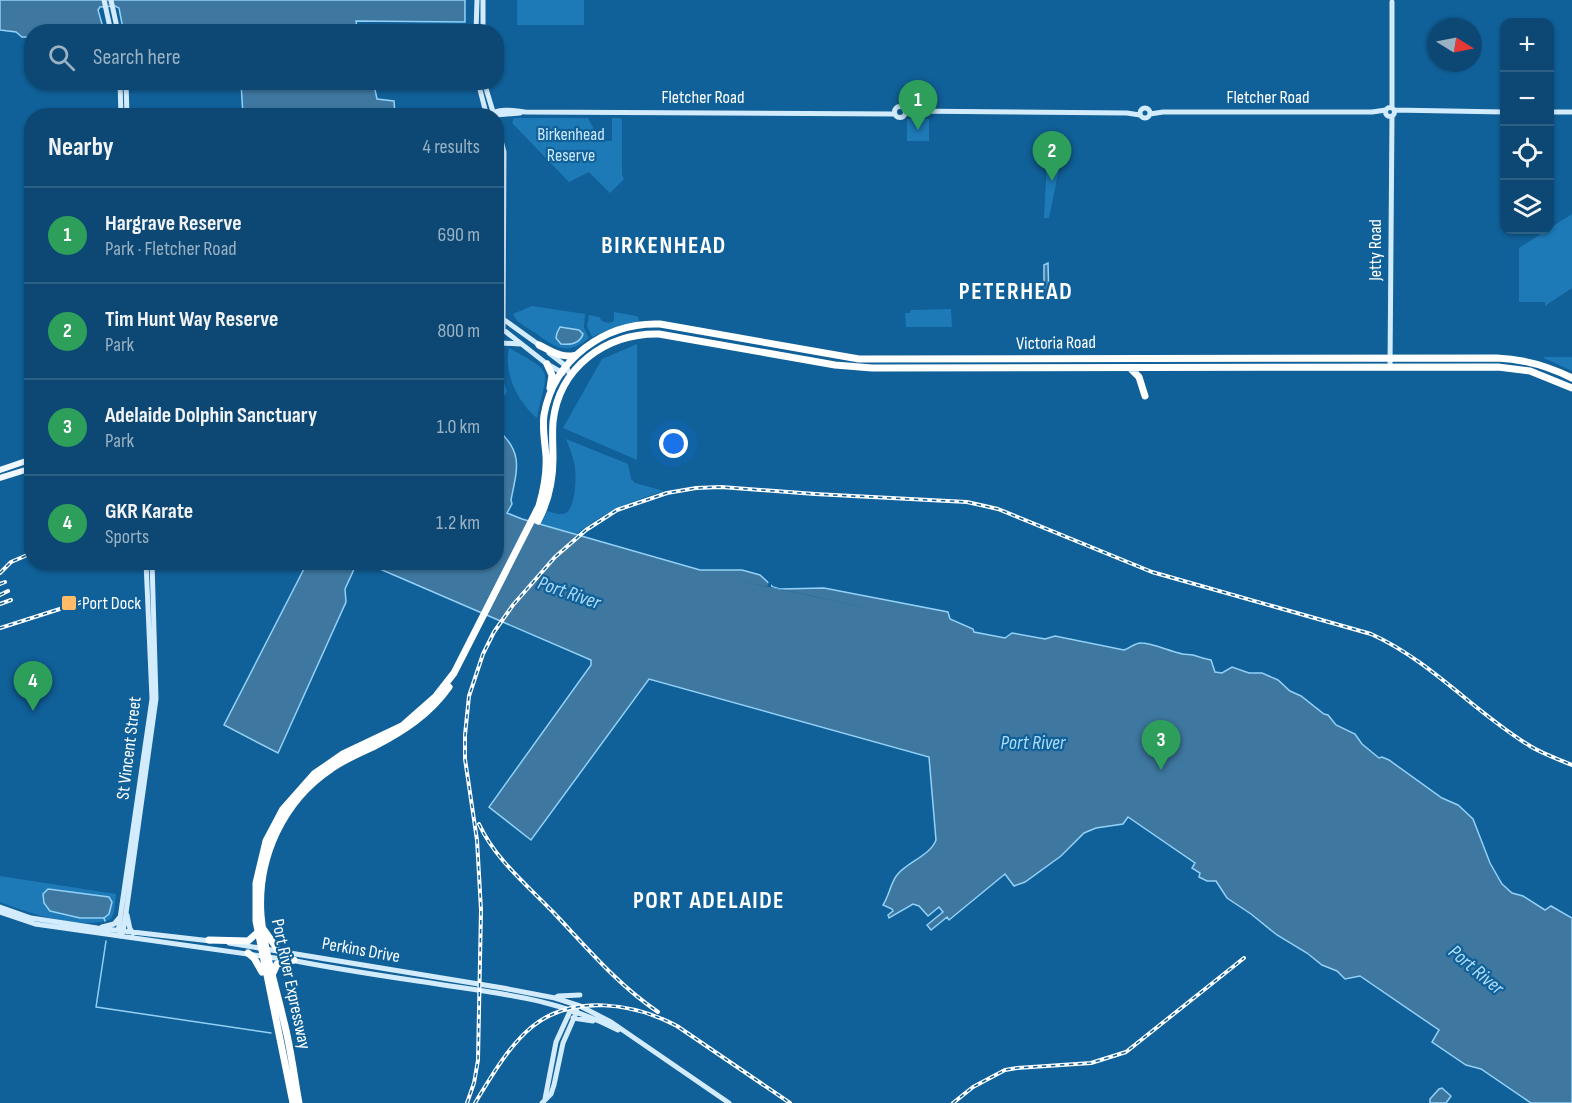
<!DOCTYPE html>
<html lang="en">
<head>
<meta charset="utf-8">
<style>
	:root { --surface:#0c4873; --page:#154f78; --text:#f1f3f6; --muted:#9ab2c4; --line:#2c6085; --accent:#ffbb65 }
	body { margin:0; font-family:"Sofia Sans Condensed",sans-serif; background:var(--page); color:var(--text) }
	.controls { position:absolute; right:18px; top:18px; display:grid; overflow:hidden; border-radius:12px; box-shadow:0 2px 4px #0004 }
	.controls button { width:54px; height:54px; display:grid; place-items:center; padding:0; border:0; border-bottom:2px solid var(--line); background:var(--surface); color:var(--text); font:30px sans-serif }
	.compass { position:absolute; left:1428px; top:18px; width:54px; height:54px; border-radius:50%; background:var(--surface); box-shadow:0 2px 4px #0004; rotate:100deg }
	.you { position:absolute; left:674px; top:444px; width:21px; height:21px; margin:-15px; border:4px solid #fff; border-radius:50%; background:#1a73e8; box-shadow:0 0 0 9px #1a73e833 }
	.badge { display:grid; place-items:center; width:39px; height:39px; border-radius:50%; background:var(--accent); color:#fff; font-size:20px; font-weight:700 }
	.pin { position:absolute; translate:-50% -50px; filter:drop-shadow(0 2px 3px #0008) }
	.pin::after { content:''; position:absolute; top:32px; width:21px; height:18px; background:inherit; clip-path:polygon(0 0,100% 0,50% 100%) }
	.list { margin:0; padding:0; list-style:none }
	h2 { display:flex; justify-content:space-between; align-items:center; height:78px; margin:0; padding:0 24px; font-size:26px }
	h2 small { font-size:20px; font-weight:400; color:var(--muted) }
	.list li { display:grid; grid-template-columns:39px 1fr auto; gap:18px; align-items:center; box-sizing:border-box; height:96px; padding:0 24px; border-top:2px solid var(--line) }
	.list b { display:block; font-size:22px; white-space:nowrap }
	.list p { margin:0; font-size:20px; white-space:nowrap; color:var(--muted) }
	.list em { font-size:20px; font-style:normal; color:var(--muted) }
	.icon { flex:none; width:33px; height:33px; fill:none; stroke:currentColor; stroke-width:2; stroke-linecap:round; stroke-linejoin:round }
	.map { position:relative; flex:none; width:1572px; height:1103px; overflow:hidden }
	.search { position:absolute; background:var(--surface); box-shadow:0 2px 4px #0004; left:24px; top:24px; width:480px; height:66px; display:flex; align-items:center; gap:15px; box-sizing:border-box; padding:0 21px; border-radius:24px; color:var(--muted); font-size:22px }
	.panel { position:absolute; background:var(--surface); box-shadow:0 2px 4px #0004; left:24px; top:108px; width:480px; height:462px; border-radius:24px }
	.map>svg:first-child { display:block }
</style>
</head>
<body>
<div class="map">
<svg width="1572" height="1103" viewBox="0 0 1572 1103">
	<rect width="100%" height="100%" fill="#106099"/>
	<path fill="#1e7ab7" d="M517 0H584V25H517Z
		M514 118H588L600 141H612V118H620L622 120V175L624 179 610 193 589 172 569 182 512 123Z
		M907 119H929V141H907Z
		M1048 144 1064 145 1049 218H1044Z
		M1572 214V288L1545 306V302H1519V248Z
		M532 306 585 314 584 328 589 338C566 357 555 347 534 332 526 327 517 323 513 314Z
		M951 309 952 327H906L905 313H910L911 310Z
		M614 312 636 316 638 317 639 321 610 329 592 337 587 326 589 315 599 317 602 321 608 323 614 321Z
		M637 344V460L563 428 602 359Z
		M509 348C558 375 546 368 537 418 517 401 504 374 509 348Z
		M496 356 507 392 504 396 497 399Z
		M1544 357H1572V371L1544 358Z
		M566 439 628 464 631 479 635 483 664 491C632 501 603 512 577 534L541 524 547 511C552 512 560 516 566 513 576 507 577 473 574 462 572 454 569 446 566 439Z
		M0 876 116 894 114 913 111 919C84 931 27 913 0 902Z"/>
	<path fill="#3e77a0" stroke="#93d1f8" stroke-width="1.5" d="M0 0H465V22L356 21 357 27 353 28 352 31 157 32 123 29 119 8 115 6 100 7 98 10 104 31 32 32 31 37H22L16 32 0 30Z
		M356 83V85H374L377 99 394 101 395 115H243L241 83Z
		M1048 263 1049 298H1044V265Z
		M560 327 579 330 583 334C580 344 570 345 561 344L556 338 557 333Z
		M497 429C524 453 517 469 511 500L512 504 507 513 522 519 700 570H742L760 575 773 587 780 589 824 588 948 612 950 619 973 629 974 632 1005 638 1012 633 1045 639 1055 636 1124 650C1131 648 1135 642 1142 643 1154 644 1167 650 1179 653 1183 655 1189 654 1193 655 1199 657 1205 659 1211 660L1215 672 1222 673 1232 667 1249 673H1262L1278 680 1290 691 1301 696 1324 714 1328 715 1336 725 1355 734 1362 744 1379 758 1382 757 1389 760 1442 798 1458 805 1473 819 1490 863 1502 884 1512 893 1523 896 1545 910 1551 906 1572 918V1103H1531L1481 1069 1466 1065 1432 1042 1439 1030 1360 976 1345 979 1337 971 1322 965 1307 953 1277 935 1251 914 1227 898 1216 881H1207L1199 877 1200 873 1192 868 1195 863 1128 817 1123 824 1096 828 1084 833 1061 856 1025 882 1014 886 1005 874 949 920 947 917 931 930 927 925 943 912 939 907 928 916 919 906 913 904 889 918 888 915 893 911 892 909 883 905C889 896 891 882 897 875 907 862 930 856 936 840L929 757 649 679 531 840 489 807 591 665V660L366 563 496 562Z
		M307 563H361L360 566 356 565 345 589 346 602 278 753 224 725Z
		M48 889 109 897 112 902 109 914 104 918H80L50 911 44 903 43 894Z
		M1442 1088 1451 1096 1446 1103H1430V1099L1439 1089Z"/>
	<path fill="#106099" d="M736 580 767 587 769 581 771 583V587L881 611Z"/>
	<g fill="none" stroke-linecap="round" stroke-linejoin="round">
		<path stroke="#93d1f8" stroke-width="1.5" d="M104 918 105 921
			M106 941 96 1007 271 1033"/>
		<path stroke="#d2ebfd" stroke-width="5" d="M104 0 111 32
			M111 0 118 32
			M476 32 477 0
			M483 32V0
			M120 82 121 116
			M126 82 127 116
			M478 82 486 113
			M484 82 494 115
			M894.5 112a5.5 5.5 0 1 1 11 0a5.5 5.5 0 1 1-11 0Z
			M1385.5 112a4.5 4.5 0 1 1 9 0a4.5 4.5 0 1 1-9 0Z
			M1140 113a5 5 0 1 1 10 0a5 5 0 1 1-10 0Z
			M1392 108V2
			M1394 110 1504 112
			M905 111 1127 113 1140 115
			M486 112 496 115 520 113
			M1550 112H1572
			M493 113C502 108 515 111 525 112L895 114
			M1150 114 1163 112H1372L1386 110
			M496 122 504 152 503 330
			M496 143 498 170 496 266
			M496 314 542 347
			M496 324 547 364 563 373
			M501 343 520 344
			M549 353 566 366 570 375
			M1390 368 1392 116
			M0 907 31 918 97 928 211 941
			M0 912 35 924 289 960
			M127 915 130 929 133 933
			M102 927 114 924 119 918
			M118 932 152 699 146 562
			M120 936 123 932 126 913 156 699 152 562
			M229 943 503 988 555 998 580 1006 611 1022 729 1103
			M296 961C347 971 398 978 450 986 512 995 561 1001 618 1030
			M555 998 558 996 580 995
			M573 1018 593 1021
			M545 1099 556 1042 572 1007
			M542 1103 551 1094 554 1085 563 1043 577 1011"/>
		<path stroke="#eff8ff" stroke-width="6" d="M0 470 32 459
			M0 478 32 468"/>
		<path stroke="#fff" stroke-width="7" d="M539 345C551 351 562 359 576 355
			M547 364 552 375 550 388
			M1130 368 1139 377 1145 396
			M538 521C548 502 553 480 553 459 553 446 552 434 553 422 559 367 606 333 659 334L835 365 872 368 1498 367 1530 371 1572 388
			M264 930 278 950
			M209 940 248 941 257 933
			M248 953 254 958 262 972
			M273 973 277 964 294 960
			M293 1103 256 921V883L266 841 283 809 314 774 343 754 402 726 436 696 454 673 539 506C544 489 547 473 546 456 545 442 542 428 544 415 554 359 605 322 660 324L859 359 1497 358C1523 359 1548 366 1572 378
			M299 1103C294 1076 291 1049 284 1022 276 987 264 951 261 915 257 858 283 801 331 769 345 759 360 753 375 746 404 731 430 714 449 687"/>
		<defs>
			<path id="rail" d="M0 573 11 562 32 553
				M0 584 5 582
				M0 595 8 591
				M0 604 11 600
				M0 628 88 600
				M479 824C495 859 527 885 554 913 587 948 618 985 658 1012
				M467 1103 474 1083 478 1060 481 910 477 840 465 759V735L469 696 483 654 494 632 513 605 555 557 586 530 617 510 667 493 696 488 721 487 815 494 967 502 998 509 1152 572 1371 634C1431 661 1474 712 1530 746 1543 754 1558 759 1572 765
				M475 1103C491 1077 509 1045 533 1026 573 994 634 1003 677 1026L790 1103
				M953 1103 973 1087 1005 1070 1017 1068 1091 1063 1126 1052 1244 958"/>
		</defs>
		<use href="#rail" stroke="#fff" stroke-width="4"/>
		<use href="#rail" stroke="#106099" stroke-width="1.5" stroke-dasharray="4.5" stroke-linecap="butt"/>
	</g>
	<rect fill="#ffbb65" stroke="#106099" stroke-width="2" x="61" y="595" width="16" height="16" rx="3"/>
	<g text-anchor="middle" dominant-baseline="central" stroke-width="4.5" stroke-linejoin="round" paint-order="stroke">
		<g font-size="18" fill="#fff" stroke="#106099">
			<text x="703" y="97">Fletcher Road</text>
			<text x="1268" y="97">Fletcher Road</text>
			<text transform="translate(1375 250) rotate(-90)">Jetty Road</text>
			<text transform="translate(1056 343) rotate(-1)">Victoria Road</text>
			<text transform="translate(129 748) rotate(-83)">St Vincent Street</text>
			<text transform="translate(361 950) rotate(10)">Perkins Drive</text>
			<text transform="translate(291 984) rotate(78)">Port River Expressway</text>
		</g>
		<g font-size="18" fill="#cae9fe" stroke="#106099">
			<text x="571" y="134">Birkenhead<tspan x="571" dy="21">Reserve</tspan></text>
		</g>
		<g font-size="18" fill="#fff" stroke="#106099" text-anchor="start">
			<text x="82" y="603">Port Dock</text>
		</g>
		<g font-size="20" font-style="italic" fill="#aeddfb" stroke="#106099">
			<text transform="translate(569 593) rotate(19)">Port River</text>
			<text x="1033" y="743">Port River</text>
			<text transform="translate(1476 970) rotate(40)">Port River</text>
		</g>
		<g font-size="24" font-weight="bold" letter-spacing="1.5" fill="#fff" stroke="#106099">
			<text x="664" y="245">BIRKENHEAD</text>
			<text x="1016" y="291">PETERHEAD</text>
			<text x="709" y="900">PORT ADELAIDE</text>
		</g>
	</g>
</svg>
<div class="controls">
<button>+</button>
<button>−</button>
<button><svg class="icon" aria-label="locate" viewBox="0 0 24 24"><circle cx="12" cy="12" r="6"/><path d="M12 2v4M12 18v4M2 12h4M18 12h4"/></svg></button>
<button><svg class="icon" aria-label="layers" viewBox="0 0 24 24"><path d="M12 4l9 5-9 5-9-5zM3 14l9 5 9-5"/></svg></button>
</div>
<svg class="compass" viewBox="-18 -18 36 36"><path d="M0-13l5 13h-10z" fill="#e53935"/><path d="M0 13l5-13h-10z" fill="#9ab2c4"/></svg>
<div class="you"></div>
<div class="pin badge" style="left:918px;top:130px;background:#2e9e5b">1</div>
<div class="pin badge" style="left:1052px;top:181px;background:#2e9e5b">2</div>
<div class="pin badge" style="left:1161px;top:770px;background:#2e9e5b">3</div>
<div class="pin badge" style="left:33px;top:711px;background:#2e9e5b">4</div>
<div class="search"><svg class="icon" aria-label="search" viewBox="0 0 24 24"><circle cx="10" cy="10" r="6"/><path d="M15 15l6 6"/></svg>Search here</div>
<section class="panel">
<h2>Nearby<small>4 results</small></h2>
<ul class="list">
<li><span class="badge" style="background:#2e9e5b">1</span><div><b>Hargrave Reserve</b><p>Park · Fletcher Road</p></div><em>690 m</em></li>
<li><span class="badge" style="background:#2e9e5b">2</span><div><b>Tim Hunt Way Reserve</b><p>Park</p></div><em>800 m</em></li>
<li><span class="badge" style="background:#2e9e5b">3</span><div><b>Adelaide Dolphin Sanctuary</b><p>Park</p></div><em>1.0 km</em></li>
<li><span class="badge" style="background:#2e9e5b">4</span><div><b>GKR Karate</b><p>Sports</p></div><em>1.2 km</em></li>
</ul>
</section>
</div>
</body>
</html>
